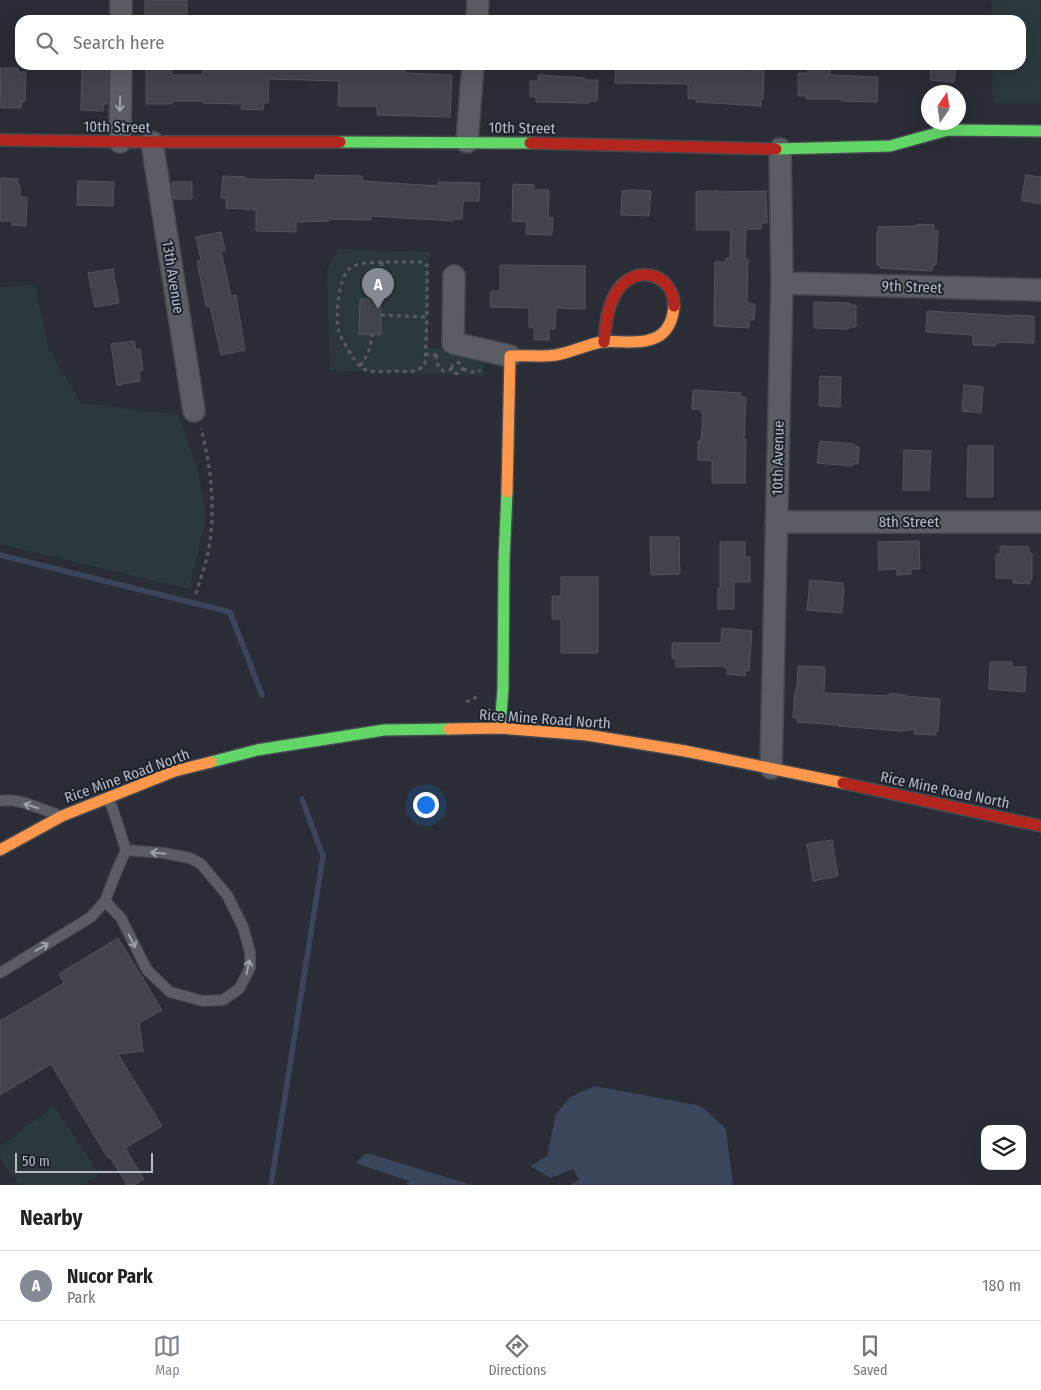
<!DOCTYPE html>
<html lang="en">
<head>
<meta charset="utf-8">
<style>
	:root { --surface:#fff; --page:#f6f6f6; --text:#222; --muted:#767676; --line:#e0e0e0; --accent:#848993 }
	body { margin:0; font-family:"Fira Sans Condensed",sans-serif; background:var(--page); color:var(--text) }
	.controls { position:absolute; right:15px; bottom:15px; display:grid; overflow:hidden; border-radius:10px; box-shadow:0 5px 20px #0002 }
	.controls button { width:45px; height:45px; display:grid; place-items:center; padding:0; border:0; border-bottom:1px solid var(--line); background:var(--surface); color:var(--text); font:25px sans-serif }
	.compass { position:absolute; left:921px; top:85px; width:45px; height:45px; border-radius:50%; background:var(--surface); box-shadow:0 5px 20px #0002; rotate:13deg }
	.scale { position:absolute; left:15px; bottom:12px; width:138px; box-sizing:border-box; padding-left:5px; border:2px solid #b5bac5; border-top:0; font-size:14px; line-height:18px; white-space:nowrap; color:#b5bac5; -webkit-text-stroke:4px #1e242f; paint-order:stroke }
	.you { position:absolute; left:425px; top:804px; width:18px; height:18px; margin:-12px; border:4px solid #fff; border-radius:50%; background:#1a73e8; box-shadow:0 0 0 8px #1a73e833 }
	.badge { display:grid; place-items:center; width:32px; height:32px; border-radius:50%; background:var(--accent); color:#fff; font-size:16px; font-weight:700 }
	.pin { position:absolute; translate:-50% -41px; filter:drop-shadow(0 1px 2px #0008) }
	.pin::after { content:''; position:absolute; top:26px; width:18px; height:15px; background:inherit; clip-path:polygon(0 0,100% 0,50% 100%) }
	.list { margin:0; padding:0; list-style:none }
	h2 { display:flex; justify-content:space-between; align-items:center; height:65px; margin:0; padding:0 20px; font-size:21px }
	h2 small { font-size:16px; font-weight:400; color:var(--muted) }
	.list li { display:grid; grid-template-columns:32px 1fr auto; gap:15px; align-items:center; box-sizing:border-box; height:70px; padding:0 20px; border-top:1px solid var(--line) }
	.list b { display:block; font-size:19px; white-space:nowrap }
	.list p { margin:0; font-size:16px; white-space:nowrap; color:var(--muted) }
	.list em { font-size:16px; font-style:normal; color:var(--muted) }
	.icon { flex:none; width:28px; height:28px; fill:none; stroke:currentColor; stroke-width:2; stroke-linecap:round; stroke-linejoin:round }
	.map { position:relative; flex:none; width:1041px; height:1185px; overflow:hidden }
	.search { position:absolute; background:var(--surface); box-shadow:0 5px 20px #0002; left:15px; right:15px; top:15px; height:55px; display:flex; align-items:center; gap:12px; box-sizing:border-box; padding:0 18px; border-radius:15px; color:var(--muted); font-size:19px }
	.sheet { height:135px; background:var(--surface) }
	nav { display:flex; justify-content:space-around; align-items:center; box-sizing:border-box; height:70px; border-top:1px solid var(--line); background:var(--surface); font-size:14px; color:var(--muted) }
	nav a { display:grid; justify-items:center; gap:2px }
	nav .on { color:var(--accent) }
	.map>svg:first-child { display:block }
</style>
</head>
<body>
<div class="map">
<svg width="1041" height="1185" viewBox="0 0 1041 1185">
	<rect width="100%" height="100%" fill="#2a2d35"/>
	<path fill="#2b393d" d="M991 0H1040L1041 103H993L992 65H1021V20H991Z
		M337 249 429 252 428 347 481 355 485 361 484 376 330 370 327 271Z
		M35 285 49 350 81 403 178 415 198 472 206 517 189 589 0 544V287Z
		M54 1106 99 1174 82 1185H19L0 1158V1147Z"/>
	<path fill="#3b465c" d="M595 1086 701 1106 726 1129 733 1185H570L579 1180 573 1169 551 1178 530 1166 547 1156 556 1114 570 1097Z
		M367 1153 472 1185H421L355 1163Z"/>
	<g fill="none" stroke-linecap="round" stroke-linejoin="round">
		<path stroke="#3b465c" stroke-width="5.5" d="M0 555 230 612 262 695
			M271 1185 323 856 302 799
			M409 1185 417 1184"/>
	</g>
	<path fill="#41444a" stroke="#52555d" d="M145 0H187V17H145Z
		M82 65H108L107 104H104L103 111 81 110Z
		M146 65H172V75H203V65H366V67L405 68V73L452 75 450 117 377 115V106H338L339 81 269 79 268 103H264L263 110 241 109 242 104 203 103V101H172V104H146Z
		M616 65H752L751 70H764L763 99H761V106L696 102V99L688 98V84L615 83Z
		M808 65H830V75L878 77 877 102 842 101V99H807V96H798V73H808Z
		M931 65H956L954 82 930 80Z
		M0 68H18V72H26L25 101H22L21 108H1Z
		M538 75 585 78V80H598L597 101H589V103L536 102V97H530V81H538Z
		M315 175 362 176V181L438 186 439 182 480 183 479 201H463L462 219H453V221L371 216V220L329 219V221L296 222V232L256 231V210L226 208 227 198H221L223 176 245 177V179L315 180Z
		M1026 175 1041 177V204L1021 200Z
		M0 178 18 179V185H20V197H27L26 226 12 225V221H0Z
		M78 181 114 182 113 206 77 205Z
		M172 182H192V199H174Z
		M513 184 534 185V190H549L548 218H553L552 235 526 234 527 222 512 221Z
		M634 190 651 191 649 216 621 215 622 191Z
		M701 191H719V192L766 191 767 223H761V229H746L745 259H748L747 302H749V304H755L754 320H749V328L714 326 715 262H726V258H730L731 230H696V192Z
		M917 224 934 225V231H938L936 265H933L932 271 880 268V265H877V232H878V227L917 226Z
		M221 232 225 250 221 251 231 296 236 295 245 350 221 355 210 306H206L197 261 201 260 196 237Z
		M500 265 585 266V309L556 308 555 329 549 328V340H534V327L529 328V308L490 307 491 291H500Z
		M113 269 119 303 95 307 88 273Z
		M360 299H381V335L359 334Z
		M814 302 850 303 849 305H856V327H848L849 329 814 328Z
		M927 311 1013 316V315L1034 316V343L996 342V346L973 345V335L926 332Z
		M134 341 136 350 140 349 143 370 139 371 140 381 117 385 111 344Z
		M820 376 841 377 840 407 819 406Z
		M964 385 983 387 981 413 962 411Z
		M693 390 741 393V397L746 398 744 439H746L745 483H712V461L698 460V441H701L703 413H701V410L692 409Z
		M820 441 854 444V446L859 447 858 464H852V466L817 463Z
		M968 446H993V497H967Z
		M904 450 931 451 929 490H903Z
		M650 537H679L680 574 651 575Z
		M919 541 920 569H911V574L897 575V569L879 570 878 542Z
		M720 542H745V557H750V582H734V609H718V588H720Z
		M1000 546 1029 547V553H1032V579H1030V584L1013 583V578H996V554H1000Z
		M561 577H598V653H561V619H552V596H561Z
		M810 580 843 583 842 586 844 587 842 613 807 610Z
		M722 628 752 631 749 671 745 670V676L727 674 728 668H724V666L676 667V658H672V643H721Z
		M990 662H1012V667H1026L1025 692 989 689Z
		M798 666 825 667 824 693 890 696V693L905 695V696L940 699 938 731H936V735L914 734 915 729 901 731 838 726 839 725 797 722 798 718H793L795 690H797Z
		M832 840 838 876 813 881 807 844Z
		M118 938 162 1010 139 1023 143 1051 118 1054 162 1126 125 1148 144 1179 135 1185H127L110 1157 108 1158 51 1064 0 1095V1021L64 983 59 974Z"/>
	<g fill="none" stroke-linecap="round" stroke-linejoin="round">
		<defs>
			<path id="lane" d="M0 801C16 797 41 809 56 814
				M105 901 121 918 147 970 170 992 203 1001 223 1000 239 989 250 968V952L243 927 227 895 201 864 190 858 163 853 126 850
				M0 973 91 917 105 901 115 875 126 850C120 833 116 815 108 798"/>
			<path id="street" d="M121 20V0
				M477 20 478 0
				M120 142 121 65
				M152 142 194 411
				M467 142 473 65
				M454 276 453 343 510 356
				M782 283 1041 290
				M776 522H1041
				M771 768 782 283 780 149"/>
			<path id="fast" d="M340 142 530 143
				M776 149 890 146 948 130 1041 131
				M500 728 503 689 504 561 507 492
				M211 762 257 750 384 730 449 729"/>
			<path id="slow" d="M507 492 510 356C525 355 541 357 556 355 572 352 586 345 601 342 620 340 642 346 659 336 670 329 673 318 674 306
				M449 729 500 728 587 735 685 751 843 783
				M0 850 62 816 175 771 211 762"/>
			<path id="jam" d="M0 140 152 142H340
				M530 143 776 149
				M604 342C606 323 607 303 620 287 639 264 674 275 674 306
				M843 783 1041 826"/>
		</defs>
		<use href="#lane" stroke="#46494e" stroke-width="12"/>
		<use href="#street" stroke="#46494e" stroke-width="24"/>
		<use href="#fast" stroke="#45484f" stroke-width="14"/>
		<use href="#slow" stroke="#45484f" stroke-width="14"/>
		<use href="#jam" stroke="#45484f" stroke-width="14"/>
		<path stroke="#595c61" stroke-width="3" stroke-dasharray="4 4" stroke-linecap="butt" d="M382 262C372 263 357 262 349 269 338 279 335 319 339 332 342 340 356 364 362 368 371 374 387 371 397 371 408 372 418 373 425 364L427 317
			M381 315 427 317V265L423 262H382L381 299
			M425 354 437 355
			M436 355 437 363 440 369 444 371 452 369
			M451.5 368a5.5 5.5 0 1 1 11 0a5.5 5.5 0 1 1-11 0Z
			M360 366C368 356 371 347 372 334
			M463 369C469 371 475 374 481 370
			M196 594C199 583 203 572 206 561 217 517 212 472 201 428
			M466 702 475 698 479 693"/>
		<use href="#lane" stroke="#5a5d63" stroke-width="10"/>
		<use href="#street" stroke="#5a5d63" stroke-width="21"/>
		<use href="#fast" stroke="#63d668" stroke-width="11"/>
		<use href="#slow" stroke="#ff974d" stroke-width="11"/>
		<use href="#jam" stroke="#b3261e" stroke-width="11"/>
	</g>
	<defs><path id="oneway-shaft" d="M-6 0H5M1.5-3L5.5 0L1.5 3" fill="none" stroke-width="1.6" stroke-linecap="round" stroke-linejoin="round" transform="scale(1.25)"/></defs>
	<g stroke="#9ea3ac">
		<use href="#oneway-shaft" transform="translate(120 104) rotate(91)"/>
		<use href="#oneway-shaft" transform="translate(31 806) rotate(-162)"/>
		<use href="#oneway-shaft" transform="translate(158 853) rotate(-175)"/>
		<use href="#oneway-shaft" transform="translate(132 941) rotate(63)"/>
		<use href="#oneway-shaft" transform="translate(42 947) rotate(-31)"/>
		<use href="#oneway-shaft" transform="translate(248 967) rotate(-78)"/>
	</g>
	<g text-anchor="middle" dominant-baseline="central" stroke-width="4" stroke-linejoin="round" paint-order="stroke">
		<g font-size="15" fill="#b5bac5" stroke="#1e242f">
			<text transform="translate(117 127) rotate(1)">10th Street</text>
			<text transform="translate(522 128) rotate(1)">10th Street</text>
			<text transform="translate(173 277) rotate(81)">13th Avenue</text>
			<text transform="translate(912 287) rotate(2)">9th Street</text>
			<text transform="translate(778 458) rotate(-89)">10th Avenue</text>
			<text x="909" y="522">8th Street</text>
			<text transform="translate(545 719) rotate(4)">Rice Mine Road North</text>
			<text transform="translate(127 776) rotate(-20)">Rice Mine Road North</text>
			<text transform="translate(945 790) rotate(12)">Rice Mine Road North</text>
		</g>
	</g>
</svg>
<div class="controls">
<button><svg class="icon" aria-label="layers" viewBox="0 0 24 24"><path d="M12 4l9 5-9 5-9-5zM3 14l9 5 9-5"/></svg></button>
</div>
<svg class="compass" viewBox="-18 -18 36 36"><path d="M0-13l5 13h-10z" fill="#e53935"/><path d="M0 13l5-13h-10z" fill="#767676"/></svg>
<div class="scale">50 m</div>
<div class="you"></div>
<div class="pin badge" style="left:378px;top:309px">A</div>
<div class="search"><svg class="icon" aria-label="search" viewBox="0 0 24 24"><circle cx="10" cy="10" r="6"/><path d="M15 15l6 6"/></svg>Search here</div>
</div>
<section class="sheet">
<h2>Nearby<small></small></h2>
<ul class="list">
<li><span class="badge">A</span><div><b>Nucor Park</b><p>Park</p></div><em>180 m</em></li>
</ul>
</section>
<nav>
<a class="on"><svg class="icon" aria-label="map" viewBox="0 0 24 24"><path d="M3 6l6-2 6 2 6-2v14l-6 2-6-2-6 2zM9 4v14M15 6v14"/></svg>Map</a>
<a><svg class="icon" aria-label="directions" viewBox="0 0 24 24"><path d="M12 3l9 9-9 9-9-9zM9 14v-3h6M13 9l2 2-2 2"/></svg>Directions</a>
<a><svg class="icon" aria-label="saved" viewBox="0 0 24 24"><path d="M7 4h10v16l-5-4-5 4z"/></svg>Saved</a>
</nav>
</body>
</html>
